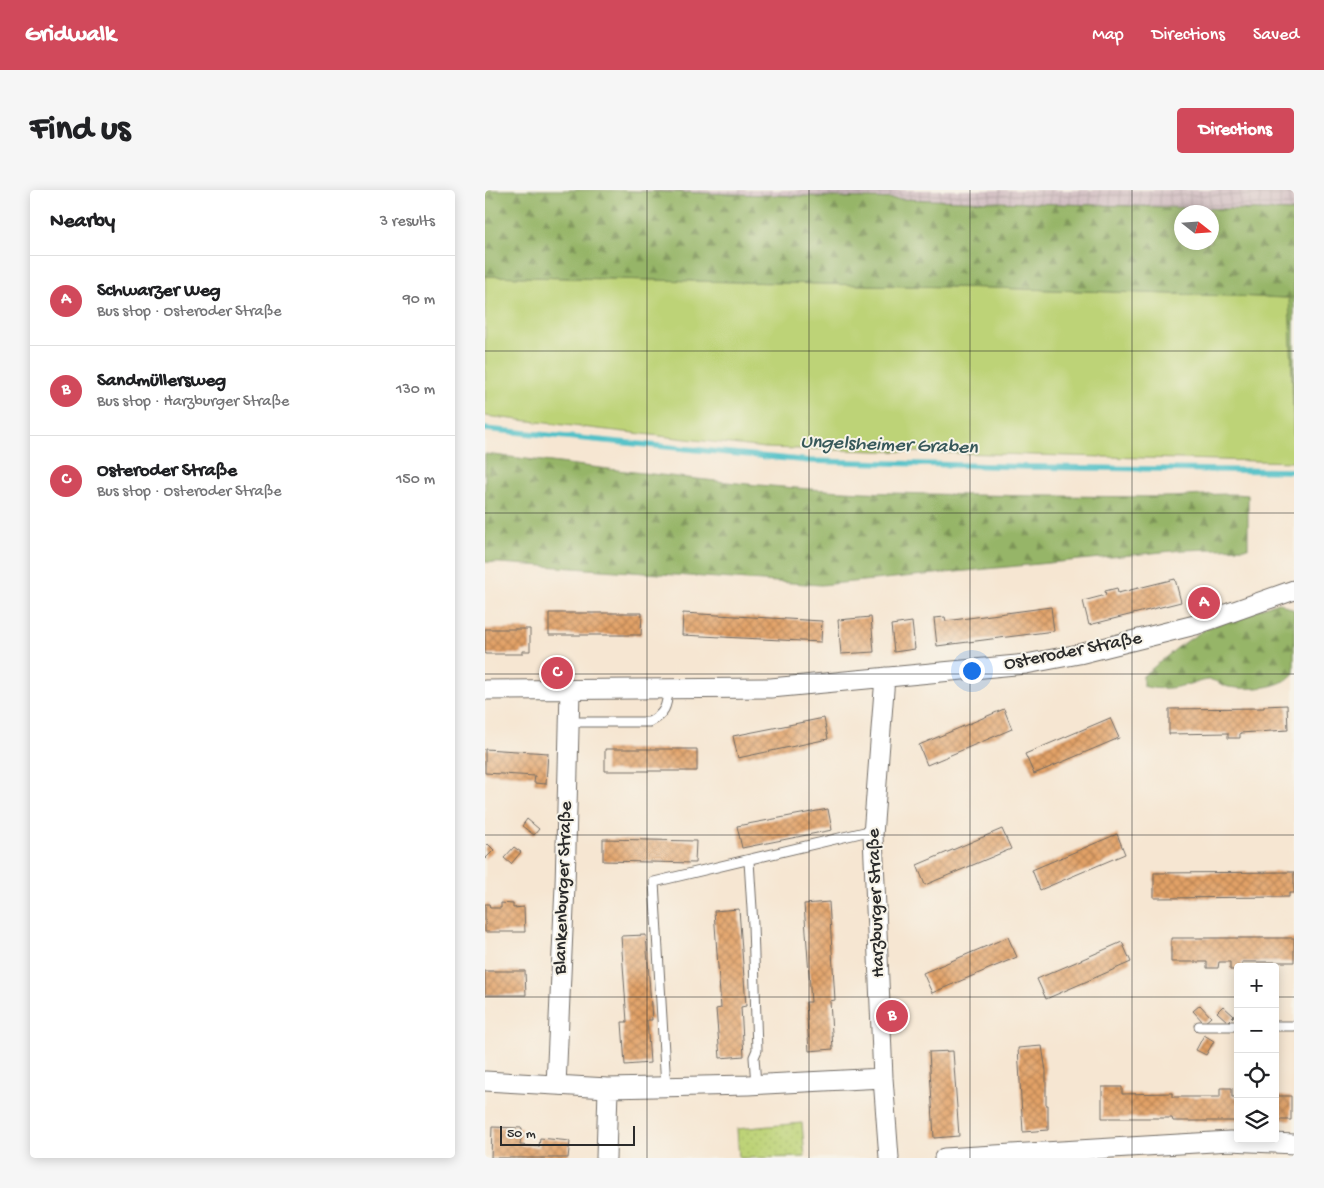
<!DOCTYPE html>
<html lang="en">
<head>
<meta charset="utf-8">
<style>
	:root { --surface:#fff; --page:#f6f6f6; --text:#202124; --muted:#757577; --line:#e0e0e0; --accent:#d1495b }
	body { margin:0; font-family:"Gochi Hand",sans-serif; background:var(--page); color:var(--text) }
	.controls { position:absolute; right:15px; bottom:15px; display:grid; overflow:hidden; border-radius:5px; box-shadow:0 2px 12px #0003 }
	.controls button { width:45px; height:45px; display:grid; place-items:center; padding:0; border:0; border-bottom:1px solid var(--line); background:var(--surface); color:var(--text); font:25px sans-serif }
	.compass { position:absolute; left:689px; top:15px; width:45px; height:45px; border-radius:50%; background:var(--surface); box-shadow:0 2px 12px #0003; rotate:107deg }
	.scale { position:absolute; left:15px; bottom:12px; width:135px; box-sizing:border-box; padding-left:5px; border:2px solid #2b2b2b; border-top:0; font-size:14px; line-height:18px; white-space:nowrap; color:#2b2b2b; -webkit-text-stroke:4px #f7f3e8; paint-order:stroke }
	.you { position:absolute; left:486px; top:480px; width:18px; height:18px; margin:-12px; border:4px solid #fff; border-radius:50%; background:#1a73e8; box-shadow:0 0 0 8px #1a73e833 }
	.badge { display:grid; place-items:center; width:32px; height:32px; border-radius:50%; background:var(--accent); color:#fff; font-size:16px; font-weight:700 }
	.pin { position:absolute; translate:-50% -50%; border:2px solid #fff; box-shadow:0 1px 5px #0006 }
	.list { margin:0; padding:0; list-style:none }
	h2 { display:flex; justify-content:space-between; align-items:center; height:65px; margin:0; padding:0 20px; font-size:21px }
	h2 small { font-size:16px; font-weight:400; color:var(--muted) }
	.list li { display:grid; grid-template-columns:32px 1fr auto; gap:15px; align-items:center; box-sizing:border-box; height:90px; padding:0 20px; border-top:1px solid var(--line) }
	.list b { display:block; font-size:19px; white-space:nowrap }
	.list p { margin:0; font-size:16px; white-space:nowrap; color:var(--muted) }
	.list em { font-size:16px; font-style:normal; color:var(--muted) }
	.icon { flex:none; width:28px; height:28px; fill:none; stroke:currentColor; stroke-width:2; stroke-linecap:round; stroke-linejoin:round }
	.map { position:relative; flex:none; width:809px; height:968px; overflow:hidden; border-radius:5px }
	header { display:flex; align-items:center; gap:30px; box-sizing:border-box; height:70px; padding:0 25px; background:var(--accent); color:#fff }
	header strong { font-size:24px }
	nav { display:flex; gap:28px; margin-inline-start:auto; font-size:18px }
	.intro { display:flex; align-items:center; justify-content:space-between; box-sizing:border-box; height:120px; padding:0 30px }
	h1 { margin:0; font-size:35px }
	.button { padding:12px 22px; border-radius:5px; background:var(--accent); color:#fff; font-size:18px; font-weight:700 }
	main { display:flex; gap:30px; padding:0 30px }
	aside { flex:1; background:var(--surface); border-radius:5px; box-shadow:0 2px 12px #0003 }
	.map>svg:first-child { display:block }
</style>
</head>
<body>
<header>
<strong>Gridwalk</strong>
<nav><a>Map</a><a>Directions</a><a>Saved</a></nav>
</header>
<div class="intro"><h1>Find us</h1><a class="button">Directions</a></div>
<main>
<aside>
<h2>Nearby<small>3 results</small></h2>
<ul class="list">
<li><span class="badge">A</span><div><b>Schwarzer Weg</b><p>Bus stop · Osteroder Straße</p></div><em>90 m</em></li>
<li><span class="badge">B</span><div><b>Sandmüllersweg</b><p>Bus stop · Harzburger Straße</p></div><em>130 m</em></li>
<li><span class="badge">C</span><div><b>Osteroder Straße</b><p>Bus stop · Osteroder Straße</p></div><em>150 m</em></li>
</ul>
</aside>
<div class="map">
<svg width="809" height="968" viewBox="0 0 809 968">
	<defs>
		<pattern id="industrial-grid" width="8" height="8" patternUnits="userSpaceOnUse" patternTransform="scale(1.25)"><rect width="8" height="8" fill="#d2bec2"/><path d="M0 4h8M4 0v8" fill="none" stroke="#b4a3a7"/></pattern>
		<pattern id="forest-firs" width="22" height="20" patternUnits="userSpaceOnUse" patternTransform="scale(1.25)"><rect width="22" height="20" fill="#96b568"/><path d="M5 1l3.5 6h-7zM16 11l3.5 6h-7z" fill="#7b9356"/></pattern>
		<pattern id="park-dots" width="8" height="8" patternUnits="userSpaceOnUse" patternTransform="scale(1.25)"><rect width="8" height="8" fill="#bdd377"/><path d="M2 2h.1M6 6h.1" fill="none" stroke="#a3b567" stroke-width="1.8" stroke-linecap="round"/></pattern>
		<pattern id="building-cross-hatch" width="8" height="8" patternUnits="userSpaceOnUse" patternTransform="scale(1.25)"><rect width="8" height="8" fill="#e2a166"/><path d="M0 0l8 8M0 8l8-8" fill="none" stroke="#b78354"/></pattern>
	</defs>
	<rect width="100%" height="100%" fill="#f7f3e8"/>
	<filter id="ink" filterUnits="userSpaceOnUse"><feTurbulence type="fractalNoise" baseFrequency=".02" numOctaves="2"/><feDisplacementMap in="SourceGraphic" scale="10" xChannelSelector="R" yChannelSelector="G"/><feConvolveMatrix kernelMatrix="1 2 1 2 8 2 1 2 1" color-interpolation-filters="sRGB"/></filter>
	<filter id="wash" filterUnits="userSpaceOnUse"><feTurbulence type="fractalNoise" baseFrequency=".0096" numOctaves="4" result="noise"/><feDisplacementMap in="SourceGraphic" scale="20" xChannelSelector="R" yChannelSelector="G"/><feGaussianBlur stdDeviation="1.12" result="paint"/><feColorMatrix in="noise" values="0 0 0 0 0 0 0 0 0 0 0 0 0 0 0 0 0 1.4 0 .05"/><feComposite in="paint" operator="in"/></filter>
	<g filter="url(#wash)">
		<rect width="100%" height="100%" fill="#f6e6d2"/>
		<path fill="url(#industrial-grid)" d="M116 0H809V21L155 2Z"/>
		<path fill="#bdd377" stroke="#747f51" d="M0 86 509 98 805 108 809 272 280 258 0 226Z"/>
		<path fill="url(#forest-firs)" stroke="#60704a" fill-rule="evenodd" d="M0 0H116L809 21V224L804 108 509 98 0 86ZM696 22H726V52H696Z
			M0 264C135 280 270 299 406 303 496 306 588 306 678 307 707 307 734 302 763 305V358L698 360 336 395 0 372Z
			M793 412 809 420V483C797 499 763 500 744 497 737 496 730 489 723 490 699 494 682 503 658 496V486L692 458 720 439Z"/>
		<path fill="url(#park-dots)" stroke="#747f51" d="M317 933 320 967 254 968 252 939Z"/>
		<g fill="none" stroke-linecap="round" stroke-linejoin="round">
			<path stroke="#53c1c8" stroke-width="5.5" d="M0 239 325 271 548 277 809 281"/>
		</g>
		<g id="blocks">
			<path fill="url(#building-cross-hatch)" d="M690 389 696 412 604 435 598 411 621 405 620 401 632 398 633 403Z
				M566 417 569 441 452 456 449 428 460 427 461 431Z
				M64 423H157L156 445H64Z
				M198 423 337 431 336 452 197 445Z
				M386 427 389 462 356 464 353 430Z
				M427 432 430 459 409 462 406 435Z
				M0 439H45V461H37V464H0Z
				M802 515 803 540 755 543V548H743V543L684 544V519L779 518V516Z
				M519 519 527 539 442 575 434 555Z
				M339 528 343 549 253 568 248 546Z
				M625 528 634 548 549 584 540 564Z
				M0 559 63 563 61 594 49 593 50 586 0 583Z
				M120 559H212V581H120Z
				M343 619 347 640 257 658 252 636Z
				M42 629 54 639 49 645 37 636Z
				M517 639 526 659 440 695 432 675Z
				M632 644 640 664 555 700 547 680Z
				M118 649 211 651 210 673 118 671Z
				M3 654 9 660 0 669V657Z
				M29 657 36 662 26 674 19 668Z
				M809 682V703H804V707L669 708V683Z
				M344 712 350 810 345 811 348 859 324 861 321 812H326L319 714Z
				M16 713 28 714V718L39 717 40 742H0V714H4L5 718H16Z
				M254 719 261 816 256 817 259 866 235 868 231 819 236 818 229 721Z
				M161 745 167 830H162L165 873 140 875 137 832H142L136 746Z
				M523 747 532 767 447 803 438 783Z
				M686 748H809V772H757V777H753V780H745V772H734L733 778H722V772H686Z
				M637 752 646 772 561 809 552 789Z
				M0 781H40L41 805H0Z
				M715 815 726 827 719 833 708 821Z
				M738 816 749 826 743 832 732 822Z
				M719 845 729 851 721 865 711 860Z
				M557 856 561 881V915H563V940L538 942 533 858Z
				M468 861 474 946 449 948 444 862Z
				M617 897H637V904L687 903V907H735V898H747V907H753V931H688L687 928H617Z
				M790 903H793V906H806V930H790Z
				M7 937 37 938 35 955 54 957 55 948 85 951 83 968H6Z"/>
		</g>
	</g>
	<g filter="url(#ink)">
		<use href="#blocks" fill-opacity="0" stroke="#726c65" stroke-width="1"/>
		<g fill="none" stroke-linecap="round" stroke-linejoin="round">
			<defs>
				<path id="service" d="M84 532H164C180 524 182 516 183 500
					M264 671 268 735 272 860 269 867 271 895
					M714 836H753
					M790 836H809
					M181 897 169 692 388 640"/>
				<path id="minor" d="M400 487 388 645 398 888 404 968
					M0 500 286 498 541 474 594 464 710 435 809 400
					M0 891 123 898 263 895 398 888
					M71 895 80 696 85 500
					M121 968 123 898
					M459 968 745 951 809 954"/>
			</defs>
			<use href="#service" stroke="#726c65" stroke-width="11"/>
			<use href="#minor" stroke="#726c65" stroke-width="21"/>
			<use href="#service" stroke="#fff" stroke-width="9"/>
			<use href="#minor" stroke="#fff" stroke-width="19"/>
		</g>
	</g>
	<path fill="none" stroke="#2b2b2b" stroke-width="1" stroke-opacity="0.55" d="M162 0V968M324 0V968M485 0V968M647 0V968M0 161H809M0 323H809M0 484H809M0 645H809M0 807H753M790 807H809"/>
	<g text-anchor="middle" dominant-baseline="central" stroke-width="4" stroke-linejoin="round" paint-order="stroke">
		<g font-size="19" fill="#2b2b2b" stroke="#f7f3e8">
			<text transform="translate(588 462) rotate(-11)">Osteroder Straße</text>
			<text transform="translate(79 698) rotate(-88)">Blankenburger Straße</text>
			<text transform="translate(392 713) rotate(-92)">Harzburger Straße</text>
		</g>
		<g font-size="20" font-style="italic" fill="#37585a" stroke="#f7f3e8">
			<text transform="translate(404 256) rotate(2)">Ungelsheimer Graben</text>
		</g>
	</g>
</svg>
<div class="controls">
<button>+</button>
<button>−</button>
<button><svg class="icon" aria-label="locate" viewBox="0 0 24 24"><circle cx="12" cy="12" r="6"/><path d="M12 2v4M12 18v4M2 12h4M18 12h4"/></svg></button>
<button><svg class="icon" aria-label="layers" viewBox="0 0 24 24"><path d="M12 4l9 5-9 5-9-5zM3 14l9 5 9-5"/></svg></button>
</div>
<svg class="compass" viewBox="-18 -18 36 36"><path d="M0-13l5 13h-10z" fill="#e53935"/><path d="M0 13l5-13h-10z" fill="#757577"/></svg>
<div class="scale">50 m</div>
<div class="you"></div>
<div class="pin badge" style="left:719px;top:413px">A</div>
<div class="pin badge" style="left:407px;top:826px">B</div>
<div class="pin badge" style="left:72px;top:483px">C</div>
</div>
</main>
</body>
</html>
